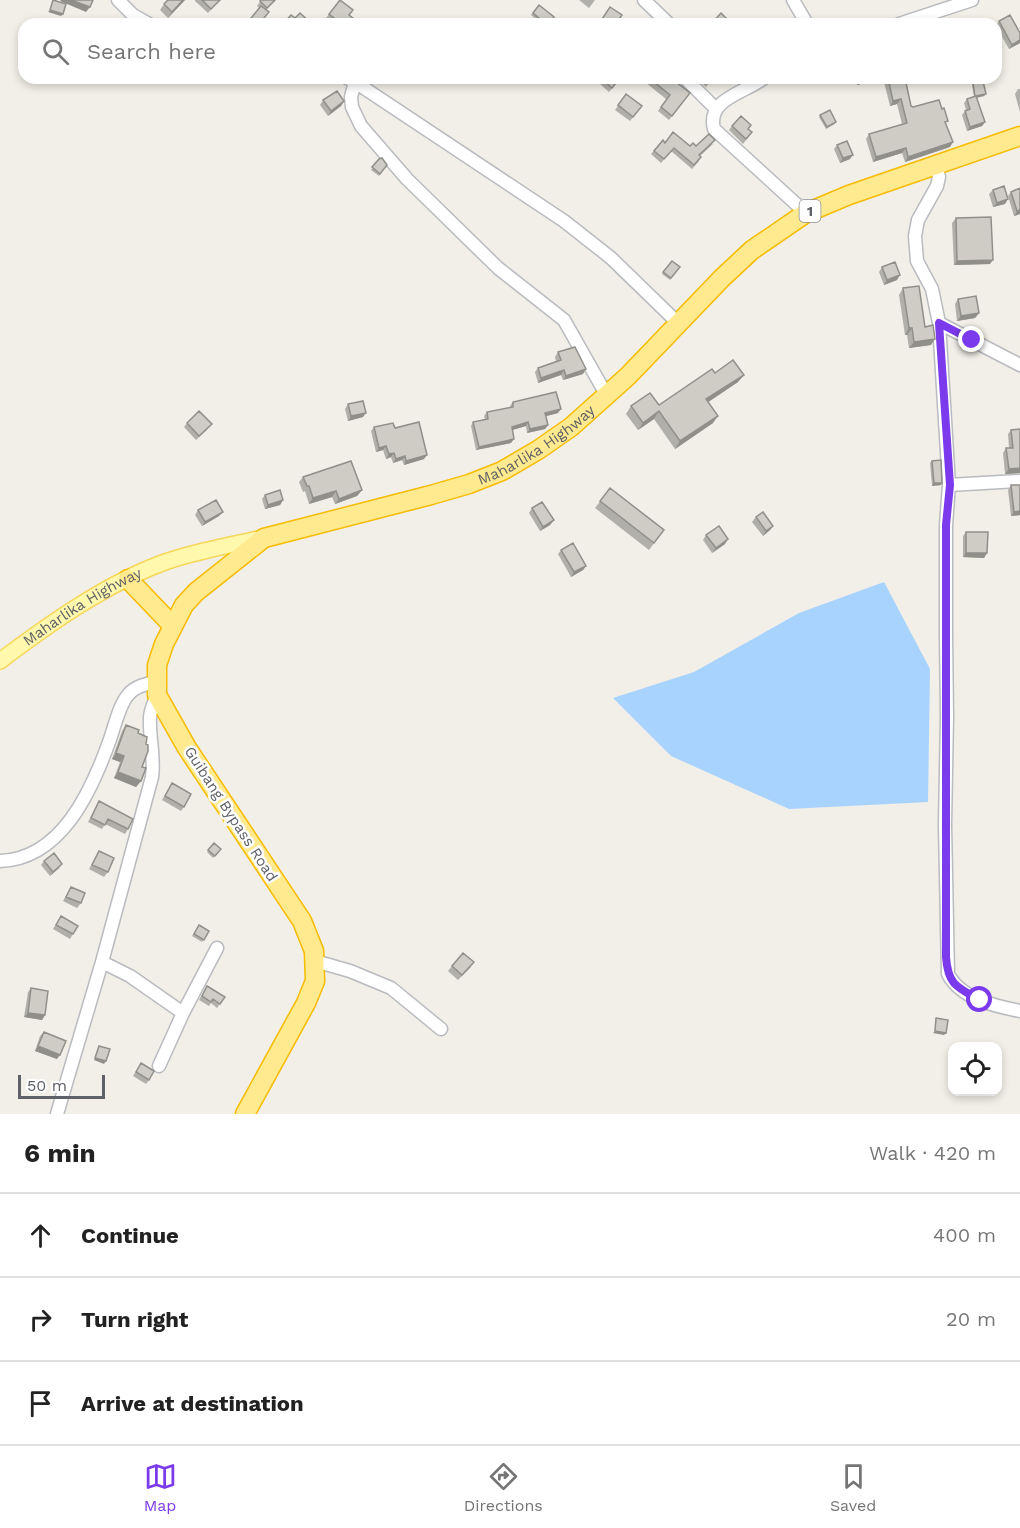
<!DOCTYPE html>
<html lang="en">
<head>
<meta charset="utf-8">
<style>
	:root { --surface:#fff; --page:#f2f2f2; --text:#222; --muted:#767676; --line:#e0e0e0; --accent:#7c3aed }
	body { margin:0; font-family:"Work Sans",sans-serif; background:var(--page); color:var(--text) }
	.controls { position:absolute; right:18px; bottom:18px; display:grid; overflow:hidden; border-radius:12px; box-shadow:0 3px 9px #0003 }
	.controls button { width:54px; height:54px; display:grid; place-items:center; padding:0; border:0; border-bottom:2px solid var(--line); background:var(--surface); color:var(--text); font:30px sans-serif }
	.scale { position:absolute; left:18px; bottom:15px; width:87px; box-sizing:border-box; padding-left:6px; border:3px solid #5e6167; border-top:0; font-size:16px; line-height:21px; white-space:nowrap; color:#5e6167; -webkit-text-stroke:4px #fff; paint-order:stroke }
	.stop { position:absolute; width:18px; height:18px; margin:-14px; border:4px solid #7c3aed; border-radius:50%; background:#fff }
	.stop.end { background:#7c3aed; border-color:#fff; box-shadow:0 2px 6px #0008 }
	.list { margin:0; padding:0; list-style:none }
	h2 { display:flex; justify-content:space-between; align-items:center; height:78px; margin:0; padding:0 24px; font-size:26px }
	h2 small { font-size:20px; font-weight:400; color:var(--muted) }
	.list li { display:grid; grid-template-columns:39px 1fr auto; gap:18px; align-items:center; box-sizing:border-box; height:84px; padding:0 24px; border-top:2px solid var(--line) }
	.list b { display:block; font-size:22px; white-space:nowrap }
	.list em { font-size:20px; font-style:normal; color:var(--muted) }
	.icon { flex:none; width:33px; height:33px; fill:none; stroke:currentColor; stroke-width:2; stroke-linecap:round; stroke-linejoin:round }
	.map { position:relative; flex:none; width:1020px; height:1114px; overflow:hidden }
	.search { position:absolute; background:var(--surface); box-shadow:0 3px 9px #0003; left:18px; right:18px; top:18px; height:66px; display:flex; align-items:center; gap:15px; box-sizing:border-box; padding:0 21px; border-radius:18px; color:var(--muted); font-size:22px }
	.sheet { height:330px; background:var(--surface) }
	nav { display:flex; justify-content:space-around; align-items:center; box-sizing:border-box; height:84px; border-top:2px solid var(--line); background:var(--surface); font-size:16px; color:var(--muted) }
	nav a { display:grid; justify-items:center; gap:3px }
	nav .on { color:var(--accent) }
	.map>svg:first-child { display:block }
</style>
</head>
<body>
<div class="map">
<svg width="1020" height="1114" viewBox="0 0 1020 1114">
	<rect width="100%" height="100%" fill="#f1efe7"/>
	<path fill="#a8d3ff" d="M884 582 930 669 928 802 789 809 671 756 613 698 694 672 799 613Z"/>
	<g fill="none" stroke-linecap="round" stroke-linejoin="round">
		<defs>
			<path id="minor" d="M118 0 133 15 149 24
				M644 0 669 24
				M793 0 807 24
				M899 24 972 0
				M347 78 355 82 351 97 352 107 361 126 407 179 498 268 564 320 607 396
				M685 78 716 109
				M764 78C745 93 706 99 714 129L806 213
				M355 82 564 221 611 258 679 324
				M936 165 939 177 937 186 918 220 915 236 917 261 932 289 939 323 949 485 946 525V637L947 716 945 825 948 974C961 999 995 1006 1020 1011
				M939 323 1020 365
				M949 485 1020 481
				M0 861C61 859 91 792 109 742 114 729 119 705 128 695 135 686 146 684 157 682
				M315 961 350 971 391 988 441 1029
				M102 962 130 976 183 1013
				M159 1066 183 1013 217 948
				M57 1114 102 962 152 777C155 757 149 738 150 718 150 710 154 703 157 695"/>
			<g id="major">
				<path id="s1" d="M0 661C49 624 107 583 165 562 197 551 231 545 263 538"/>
			</g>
			<g id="highway">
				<path d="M128 579 172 625"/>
				<path id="s2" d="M245 1114 306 1003 315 981 314 951 302 921 187 748 157 695V665L164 644 184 605 196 592 264 538 431 495 469 484 502 471 538 450 571 427 628 376 722 278 752 250 806 213 849 195 1020 136"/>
			</g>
		</defs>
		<use href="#minor" stroke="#b9bbc0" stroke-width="15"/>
		<use href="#major" stroke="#f8d659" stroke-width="18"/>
		<use href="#highway" stroke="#f7bb00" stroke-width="21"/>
		<use href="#minor" stroke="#fff" stroke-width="12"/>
		<use href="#major" stroke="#fff8ad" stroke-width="15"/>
		<use href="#highway" stroke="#ffea8f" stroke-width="18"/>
	</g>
	<path fill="#b1afa9" d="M167 0H185L168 18 160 10Z
		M195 0H220L208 13 195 1Z
		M261 0H276L266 10 260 24H250L248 23 259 8 257 6Z
		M340 0 350 15 351 24H334L326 18Z
		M579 0H595L589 8Z
		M539 5 549 24H542L531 15Z
		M610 7 616 24H600L599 23Z
		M999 21 1020 43 1009 49 996 26Z
		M386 78H395L391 82Z
		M604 78H621L609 92 600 84Z
		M640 78H671L690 93 669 120 658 111 666 99Z
		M697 78H713L706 87Z
		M855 78H883L857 85Z
		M883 78H905L911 106 946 124 950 147 905 162 902 153 873 162 866 139 869 134 902 124 897 104 890 106Z
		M973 83 986 94 984 96 977 98 985 122 982 126 967 131 962 115 966 110 964 103 967 99 974 97 972 85Z
		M1018 89H1020V112L1015 94Z
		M626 94 642 106 630 121 615 110Z
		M323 100 344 101 341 106 328 116 320 105Z
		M820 115 835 124 826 129 819 117Z
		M751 125 748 129 752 132 743 144 729 130 732 126Z
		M663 140 665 143 690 146 713 144 700 156 699 161 692 169 671 151 661 163 651 154Z
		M837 145 850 159 840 163 834 149Z
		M379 159 387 165 379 176 371 170Z
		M993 190 1005 204 993 207 989 194Z
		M1011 192 1020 214 1014 216 1008 196Z
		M956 218 990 264 954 265 952 223Z
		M672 261 680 267 670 280 662 274Z
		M882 267 897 280 884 285 879 272Z
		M903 288 925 327 931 345 909 348 907 335H905L899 295Z
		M958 299 979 313 975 318 957 321 955 304Z
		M558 352 583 374 563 380 561 375 538 383 535 372 538 368 556 361 555 357Z
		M715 373 738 382 708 402 713 423 675 449 654 419 638 430 626 414 631 406 659 405Z
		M513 402 558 413 546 416 548 425 545 429 527 433 526 426 512 430 511 443 476 450 471 426 473 422 485 419 484 416 487 412 510 408V406Z
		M348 404 363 417 348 421 345 409Z
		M187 423 208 429 196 440 184 427Z
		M374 427 395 428 424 459 404 465 402 460 393 463 391 457 386 459 383 450 376 452 371 431Z
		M1011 430 1020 473 1005 474 1003 453 1006 448H1009L1008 434Z
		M932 461 941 485 932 486 930 463Z
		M303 477 362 490 357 496 335 504 332 497 309 504 305 491 303 492 299 482Z
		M1011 485H1020V515L1011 516 1008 490Z
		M610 488 664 530 649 550 595 508Z
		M265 495 283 500 280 505 265 509 262 499Z
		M532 508 554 520 550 525 540 531 529 513Z
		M198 510 219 516 202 526 195 515Z
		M756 517 773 526 770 530 763 536 752 522Z
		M966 532 987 553 984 558 963 557V536Z
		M706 535 725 544 712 553 703 540Z
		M561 550 586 566 583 570 571 577 558 554Z
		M126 725 138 733 142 767 141 781 136 787 114 778 120 762 112 759 122 731Z
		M172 783 184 807 181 811 162 800Z
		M99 801 128 829 125 834 105 824 102 829 88 822Z
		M214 843 221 849 213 858 207 852Z
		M99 851 108 872 104 877 89 869Z
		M44 861 59 868 50 876 41 865Z
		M71 887 81 903 77 908 63 901Z
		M61 916 73 934 70 939 53 929Z
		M199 925 209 931 202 942 192 936Z
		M452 966 471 967 458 980 448 971Z
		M207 986 225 997 217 1008 211 1003 209 1006 199 1000Z
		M31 988 45 1015 42 1020 24 1017 28 992Z
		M44 1032 57 1059 35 1051 40 1036Z
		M141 1063 149 1080 146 1084 133 1076Z"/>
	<path fill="#908f8a" d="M61 0H71L90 7 86 12 60 1Z
		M183 0H185L168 18 172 12Z
		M50 10 63 14 61 16 48 12Z
		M1020 40V43L1009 49 1012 45Z
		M868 78H883L857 85 860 80Z
		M986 94 984 96 974 98 975 96Z
		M901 99 897 104 890 106 893 101Z
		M344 101 341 106 328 116 331 111Z
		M985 122 982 126 967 131 970 127Z
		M953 142 950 147 905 162 908 157Z
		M906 148 902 153 873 162 876 157Z
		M853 155 850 159 840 163 843 158Z
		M1008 199 1005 204 993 207 997 203Z
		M1020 210V214L1014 216 1017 211Z
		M993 260 990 264 954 265 957 261Z
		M900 275 897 280 884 285 887 280Z
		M979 313 975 318 957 321 961 316Z
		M909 328H912L907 335H905Z
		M935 339 931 345 909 348 914 342Z
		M586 369 583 374 563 380 566 376Z
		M564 370 561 375 538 383 541 378Z
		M744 375 738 382 701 407 706 399Z
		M561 409 558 413 543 417 545 413Z
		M659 411 654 419 638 430 643 423Z
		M366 413 363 417 348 421 351 416Z
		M718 416 713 423 675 449 680 441Z
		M528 422 526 426 509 431 512 427Z
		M548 425 545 429 527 433 530 429Z
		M514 439 511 443 476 450 479 447Z
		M386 446 383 450 376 452 379 448Z
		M394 453 391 457 386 459 389 454Z
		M427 455 424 459 404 465 406 461Z
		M405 456 402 460 393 463 396 459Z
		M1020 468V473L1005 474 1009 469Z
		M934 483H942L941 485 932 486Z
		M362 490 357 496 335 504 339 499Z
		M336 491 332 497 309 504 313 498Z
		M283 500 280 505 265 509 268 505Z
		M1020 511V515L1011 516 1014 512Z
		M223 512 219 516 202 526 205 522Z
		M554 520 550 525 540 531 543 527Z
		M773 526 770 530 763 536 766 531Z
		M728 539 725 544 712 553 716 548Z
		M966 553H987L984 558 963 557Z
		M586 566 583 570 571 577 574 572Z
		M116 753 124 756 120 762 112 759Z
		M118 772 141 781 136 787 114 778Z
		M62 864 59 868 50 876 53 872Z
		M28 1013 45 1015 42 1020 24 1017Z
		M935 1031 946 1033 944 1035 933 1033Z
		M38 1046 60 1055 57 1059 35 1051Z
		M95 1058 106 1061 104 1064 94 1060Z"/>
	<path fill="#ceccc5" stroke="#908f8a" stroke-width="1.5" d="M53 0 66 4 63 14 50 10Z
		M71 0H93L90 7Z
		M168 0H183L172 12 164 4Z
		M202 0H220L211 9Z
		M261 0H275L267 8 260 1Z
		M340 0 353 10 349 15 354 19 351 24H347L344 22 342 24 329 14Z
		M539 5 554 17 549 24H546L533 13Z
		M261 6 269 12 259 24 251 18Z
		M610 7 622 15 616 24H609L602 19Z
		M300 13 312 24H283L291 15 295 18Z
		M721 13 732 24H711Z
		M1010 15 1020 33V40L1012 45 999 21Z
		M604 78H620L612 88 603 80Z
		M649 78H671L690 93 672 116 661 107 670 95Z
		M704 78H712L709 82Z
		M888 78H905L911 106 913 107 939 100 942 109 944 108 948 121 945 122 953 142 908 157 906 148 876 157 869 134 907 123 901 99 893 101Z
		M983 81 986 94 975 96 973 83Z
		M337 91 344 101 331 111 323 100Z
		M626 94 642 106 633 117 618 105Z
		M976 96 985 122 970 127 965 111 970 109 967 99Z
		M830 110 836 122 827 127 820 115Z
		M741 116 751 125 748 129 752 132 746 139 732 126Z
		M673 132 690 146 693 143 696 146 709 134 715 140 699 155 701 157 694 165 674 148 664 159 654 151 663 140 665 143Z
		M847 141 853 155 843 158 837 145Z
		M382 158 387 165 380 174 372 167 379 159Z
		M1004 186 1008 199 997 203 993 190Z
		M1020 188V210L1017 211 1011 192Z
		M991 217 993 260 957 261 956 218Z
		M672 261 680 267 671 278 663 272Z
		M895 262 900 275 887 280 882 267Z
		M919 286 925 327 933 325 935 339 914 342 912 328H909L903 288Z
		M976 296 979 313 961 316 958 299Z
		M575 347 586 369 566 376 564 370 541 378 538 368 561 360 558 352Z
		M733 360 744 375 706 399 718 416 680 441 659 411 643 423 631 406 650 393 659 405 712 369 715 373Z
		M556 392 561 409 545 413 548 425 530 429 528 422 512 427 514 439 479 447 473 422 488 419 487 412 513 407V402Z
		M363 401 366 413 351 416 348 404Z
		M199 411 212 424 199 436 187 423Z
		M419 422 427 455 406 461 405 456 396 459 394 453 389 454 386 446 379 448 374 427 393 423 395 428Z
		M1020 429V468L1009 469 1006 448H1013L1011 430Z
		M941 460 942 483H934L932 461Z
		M351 461 362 490 339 499 336 491 313 498 309 486H307L303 477Z
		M1011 485H1020V511L1014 512Z
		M610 488 664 530 654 543 600 501Z
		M280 490 283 500 268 505 265 495Z
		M216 500 223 512 205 522 198 510Z
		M542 502 554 520 543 527 532 508Z
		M763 512 773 526 766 531 756 517Z
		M719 526 728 539 716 548 706 535Z
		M966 532H988L987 553H966Z
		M573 543 586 566 574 572 561 550Z
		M126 725 139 730 138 733 147 737 146 744 148 745V751L142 767 146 768 141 781 118 772 124 756 116 753Z
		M172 783 191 794 184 807 165 796Z
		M99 801 133 819 128 829 108 819 105 825 91 818Z
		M214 843 221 849 215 856 208 850Z
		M99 851 114 858 108 872 92 865Z
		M54 853 62 864 53 872 44 861Z
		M71 887 85 893 81 903 66 897Z
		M61 916 78 926 73 934 56 925Z
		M199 925 209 931 204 940 194 934Z
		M463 953 474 962 462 975 452 966Z
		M207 986 225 997 220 1004 213 999 211 1002 202 996Z
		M31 988 48 991 45 1015 28 1013Z
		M936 1018 948 1020 946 1033 935 1031Z
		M44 1032 66 1041 60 1055 38 1046Z
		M99 1046 110 1049 106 1061 95 1058Z
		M141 1063 154 1071 149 1080 136 1072Z"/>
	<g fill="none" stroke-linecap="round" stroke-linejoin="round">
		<path stroke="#7c3aed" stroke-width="8" d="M972 340 939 323 950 485 946 525V957C948 985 957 987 980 1000"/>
	</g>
	<g text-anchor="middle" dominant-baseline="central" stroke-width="5" stroke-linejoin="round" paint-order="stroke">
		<rect fill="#fff" stroke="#8e9095" stroke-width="1.5" x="799.5" y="200" width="21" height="22" rx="4.5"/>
		<g font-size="14" font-weight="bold" fill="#5e6167">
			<text x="810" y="211">1</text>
		</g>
		<g font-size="15" fill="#5e6167" stroke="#fff">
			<text stroke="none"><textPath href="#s2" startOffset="972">Maharlika Highway</textPath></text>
			<text stroke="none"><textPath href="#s1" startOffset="99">Maharlika Highway</textPath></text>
			<text transform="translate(231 814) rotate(57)">Guibang Bypass Road</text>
		</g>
	</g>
</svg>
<div class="controls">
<button><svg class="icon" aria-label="locate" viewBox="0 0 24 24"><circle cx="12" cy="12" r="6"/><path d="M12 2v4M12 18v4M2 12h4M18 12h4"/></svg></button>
</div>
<div class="scale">50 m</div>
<div class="stop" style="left:980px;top:1000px"></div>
<div class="stop end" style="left:972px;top:340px"></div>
<div class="search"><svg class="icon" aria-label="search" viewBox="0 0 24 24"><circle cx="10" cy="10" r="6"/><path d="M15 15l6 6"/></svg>Search here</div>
</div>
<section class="sheet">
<h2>6 min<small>Walk · 420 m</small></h2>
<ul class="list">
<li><svg class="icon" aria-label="ahead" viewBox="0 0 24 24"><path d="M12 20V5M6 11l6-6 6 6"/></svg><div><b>Continue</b></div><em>400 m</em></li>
<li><svg class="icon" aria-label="right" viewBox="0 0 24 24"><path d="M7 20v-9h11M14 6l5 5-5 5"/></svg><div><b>Turn right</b></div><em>20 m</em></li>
<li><svg class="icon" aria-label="arrive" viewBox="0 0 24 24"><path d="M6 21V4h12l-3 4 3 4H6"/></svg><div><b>Arrive at destination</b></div></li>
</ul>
</section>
<nav>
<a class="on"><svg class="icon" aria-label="map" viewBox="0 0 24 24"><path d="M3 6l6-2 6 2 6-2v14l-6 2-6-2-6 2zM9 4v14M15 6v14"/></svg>Map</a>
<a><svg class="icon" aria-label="directions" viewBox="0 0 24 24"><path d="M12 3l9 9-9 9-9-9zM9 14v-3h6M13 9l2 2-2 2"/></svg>Directions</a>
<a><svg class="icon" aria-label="saved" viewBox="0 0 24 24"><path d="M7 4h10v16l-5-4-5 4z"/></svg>Saved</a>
</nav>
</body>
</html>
